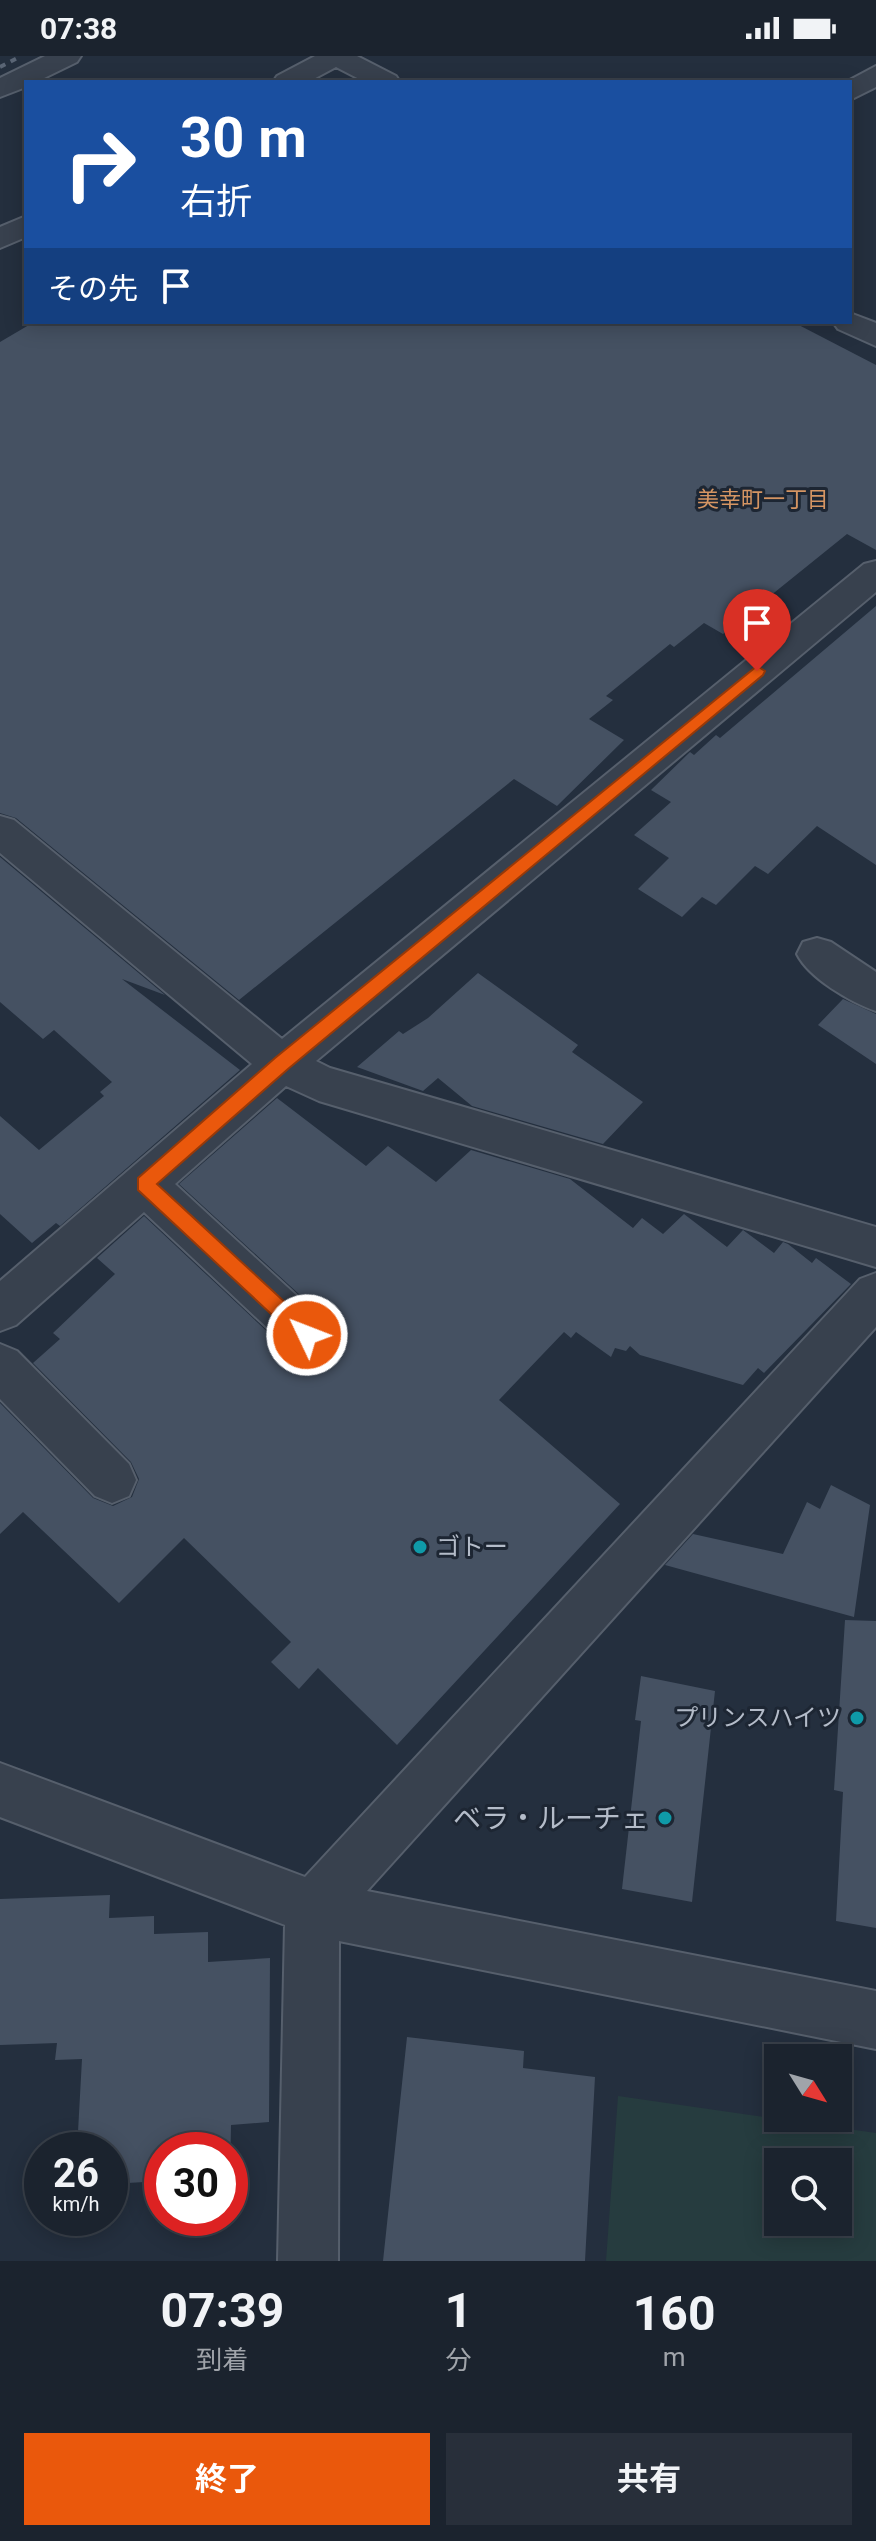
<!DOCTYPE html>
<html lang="ja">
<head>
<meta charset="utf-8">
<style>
  body { margin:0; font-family:Roboto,"Noto Sans JP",sans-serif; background:#282f3a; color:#f1f3f6; height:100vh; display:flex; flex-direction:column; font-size:30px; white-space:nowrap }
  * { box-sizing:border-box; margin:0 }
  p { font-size:26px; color:#a0a4aa }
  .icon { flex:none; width:44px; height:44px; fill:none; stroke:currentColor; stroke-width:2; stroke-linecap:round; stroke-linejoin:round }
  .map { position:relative; height:2205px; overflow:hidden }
  .sheet { display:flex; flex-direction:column; background:#1b232e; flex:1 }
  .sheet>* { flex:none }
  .guide { position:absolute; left:24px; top:24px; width:828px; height:244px; border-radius:0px; box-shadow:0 4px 20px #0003,0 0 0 2px #39404a; background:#1a4fa0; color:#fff; overflow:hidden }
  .needle { width:52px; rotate:127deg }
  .tools { position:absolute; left:764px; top:1988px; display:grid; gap:16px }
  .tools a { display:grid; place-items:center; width:88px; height:88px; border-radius:0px; background:#1b232e; box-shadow:0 4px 20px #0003,0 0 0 2px #39404a; font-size:40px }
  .speed { position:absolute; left:24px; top:2076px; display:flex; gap:16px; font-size:40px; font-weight:700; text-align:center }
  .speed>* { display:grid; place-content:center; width:104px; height:104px; border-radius:50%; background:#1b232e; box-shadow:0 4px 20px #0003,0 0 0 2px #39404a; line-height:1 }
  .speed small { font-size:20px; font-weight:400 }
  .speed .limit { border:12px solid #d22; background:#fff; color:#111 }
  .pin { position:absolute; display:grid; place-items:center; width:68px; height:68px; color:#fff; margin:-82px -34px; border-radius:50% 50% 50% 0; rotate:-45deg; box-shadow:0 0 8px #0007 }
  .pin .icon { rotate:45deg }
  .me { position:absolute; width:88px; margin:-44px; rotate:313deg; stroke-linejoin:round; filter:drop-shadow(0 0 6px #0008) }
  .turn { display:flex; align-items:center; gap:28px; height:168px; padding:0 24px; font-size:36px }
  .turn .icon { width:104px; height:104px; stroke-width:2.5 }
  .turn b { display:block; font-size:56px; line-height:68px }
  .then { display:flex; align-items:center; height:76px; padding:0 24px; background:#0003; gap:16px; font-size:30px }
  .eta { display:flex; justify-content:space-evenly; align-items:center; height:136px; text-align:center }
  .eta b { font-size:48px; font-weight:700; line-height:56px }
  .primary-button { display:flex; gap:16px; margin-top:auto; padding:16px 24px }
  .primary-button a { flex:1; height:92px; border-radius:0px; background:#ea580c; color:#fff; font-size:32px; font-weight:700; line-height:92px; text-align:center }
  .primary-button a+a { background:#282f3a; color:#f1f3f6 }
  .status { display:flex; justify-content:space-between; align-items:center; height:56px; padding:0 40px; background:#1b232e; direction:ltr }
  .status svg { height:22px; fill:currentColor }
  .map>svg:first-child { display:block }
  .green { fill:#263c3f; fill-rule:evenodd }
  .building { fill:#455162 }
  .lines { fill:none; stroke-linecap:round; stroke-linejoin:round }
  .street-casing { stroke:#565f6c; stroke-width:4 }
  .street { fill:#38414e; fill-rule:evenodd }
  .rail { stroke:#5a6575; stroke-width:4; stroke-dasharray:6 6; stroke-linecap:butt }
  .route { fill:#ea580c; stroke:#983908; stroke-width:2 }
  .culture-dot { fill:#0f9aa8; stroke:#1d2633; stroke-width:3 }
  .labels { text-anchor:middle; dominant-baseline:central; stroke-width:6; stroke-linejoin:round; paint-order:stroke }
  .far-neighbourhood-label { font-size:22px; fill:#d59563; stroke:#1d2633 }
  .poi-label { font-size:24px; fill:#b4bcc9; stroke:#1d2633; text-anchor:start }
  .near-poi-label { font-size:28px; fill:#b4bcc9; stroke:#1d2633; text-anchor:end }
</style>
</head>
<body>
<div class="status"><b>07:38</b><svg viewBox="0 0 49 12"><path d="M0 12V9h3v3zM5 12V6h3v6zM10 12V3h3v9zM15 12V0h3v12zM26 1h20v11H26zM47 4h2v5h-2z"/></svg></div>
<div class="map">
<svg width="876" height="2205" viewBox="0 0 876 2205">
  <rect width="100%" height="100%" fill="#242f3e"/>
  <path class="green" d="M 618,2040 L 876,2077 L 876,2205 L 606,2205 ZM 778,2106 L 838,2106 L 838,2166 L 778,2166 Z"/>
  <path class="building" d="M 34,266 L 793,266 L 876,309 L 876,494 L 847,478 L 723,578 L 704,567 L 674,591 L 670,588 L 606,640 L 613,644 L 589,663 L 624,684 L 557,750 L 514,723 L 239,944 L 16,762 L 0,757 L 0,286 Z
    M 876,550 L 876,809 L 817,770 L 768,818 L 755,810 L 716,849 L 702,841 L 682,861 L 638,833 L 669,802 L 634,779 L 671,746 L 651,734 L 690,696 L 694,699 L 716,679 L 720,682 Z
    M 0,801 L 165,939 L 122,923 L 240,1014 L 60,1170 L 56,1167 L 32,1187 L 0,1158 L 0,1060 L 39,1094 L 104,1040 L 100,1036 L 112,1026 L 54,974 L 43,983 L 0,946 Z
    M 478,917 L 578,989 L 572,996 L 643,1046 L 603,1088 L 472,1050 L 438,1022 L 423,1035 L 357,1011 L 399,975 L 403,978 L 428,962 Z
    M 843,943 L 876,958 L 876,1008 L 818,969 Z
    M 277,1042 L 366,1110 L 388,1090 L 436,1126 L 471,1094 L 570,1123 L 633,1172 L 642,1162 L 663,1178 L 684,1158 L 727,1191 L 743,1174 L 774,1197 L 783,1186 L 788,1188 L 812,1207 L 816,1202 L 851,1228 L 764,1317 L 758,1312 L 743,1329 L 640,1299 L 630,1290 L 626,1295 L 615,1292 L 611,1301 L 576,1276 L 571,1282 L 564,1276 L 499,1344 L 620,1448 L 397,1689 L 318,1612 L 299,1633 L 271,1606 L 291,1586 L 184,1482 L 119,1547 L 23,1456 L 0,1478 L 0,1347 L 93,1442 L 113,1450 L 132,1441 L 139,1423 L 131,1406 L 33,1307 L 60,1283 L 53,1277 L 115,1218 L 97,1202 L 144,1160 L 289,1296 L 308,1303 L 326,1295 L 333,1278 L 325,1262 L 179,1128 Z
    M 831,1429 L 870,1449 L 854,1561 L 665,1509 L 693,1478 L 783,1498 L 807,1446 L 820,1453 Z
    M 845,1564 L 876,1565 L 876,1872 L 836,1865 L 843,1736 L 834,1734 Z
    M 641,1620 L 715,1635 L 692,1846 L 622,1833 L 641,1665 L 635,1664 Z
    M 110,1839 L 109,1862 L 154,1860 L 154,1878 L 208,1876 L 208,1906 L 270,1902 L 269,2066 L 231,2069 L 230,2121 L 230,2094 L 162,2094 L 162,2125 L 110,2128 L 110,2094 L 77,2094 L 82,2003 L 55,2004 L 57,1987 L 0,1989 L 0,1843 Z
    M 407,1981 L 524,1995 L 523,2012 L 595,2021 L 585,2205 L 383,2205 Z"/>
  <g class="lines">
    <g class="street-casing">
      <path id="street" d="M 45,0 L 81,0 L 77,6 L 36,26 L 26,26 L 26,31 L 0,41 L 0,22 Z
        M 315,0 L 357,0 L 396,20 L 400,26 L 365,26 L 336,11 L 308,26 L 273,26 L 277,20 Z
        M 876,10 L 876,31 L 850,44 L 850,26 L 846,26 Z
        M 26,160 L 26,181 L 0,192 L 0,171 Z
        M 850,257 L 876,267 L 876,290 L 838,273 L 833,266 L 850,266 Z
        M 876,505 L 876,536 L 316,1005 L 330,1012 L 876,1171 L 876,1211 L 319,1045 L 286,1030 L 175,1128 L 323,1264 L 330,1279 L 323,1294 L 307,1300 L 291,1294 L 144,1156 L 16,1269 L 0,1275 L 0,1225 L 252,1008 L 0,797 L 0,760 L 14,764 L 282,983 L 864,508 Z
        M 817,882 L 831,886 L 876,916 L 876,955 C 850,946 809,922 797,898 L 803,886 Z
        M 876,1217 L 876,1271 L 367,1835 L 876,1935 L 876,1993 L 339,1885 L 338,2205 L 278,2205 L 285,1869 L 0,1761 L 0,1707 L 305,1821 L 860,1223 Z
        M 0,1288 L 17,1295 L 129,1408 L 136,1424 L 129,1440 L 112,1447 L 95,1440 L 0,1343 Z"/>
    </g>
    <use href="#street" class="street"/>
    <path class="rail" d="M 0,11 L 21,0"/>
  </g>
  <path class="route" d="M 757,610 L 765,615 L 763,619 L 288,1013 L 157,1128 L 314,1273 L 317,1279 L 314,1285 L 300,1285 L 138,1134 L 138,1122 L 275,1002 Z"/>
  <g class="culture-dot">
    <circle cx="420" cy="1491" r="8"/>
    <circle cx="857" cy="1662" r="8"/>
    <circle cx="665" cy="1762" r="8"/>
  </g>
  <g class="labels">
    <g class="far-neighbourhood-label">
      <text x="763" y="443">美幸町一丁目</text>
    </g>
    <g class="poi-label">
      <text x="436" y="1491">ゴトー</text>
      <text x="841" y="1662" text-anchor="end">プリンスハイツ</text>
    </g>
    <g class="near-poi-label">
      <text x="649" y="1762">ベラ・ルーチェ</text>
    </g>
  </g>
</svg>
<div class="tools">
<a><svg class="needle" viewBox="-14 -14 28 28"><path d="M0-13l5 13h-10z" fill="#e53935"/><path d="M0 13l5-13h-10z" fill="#a0a4aa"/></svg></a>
<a><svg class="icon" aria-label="search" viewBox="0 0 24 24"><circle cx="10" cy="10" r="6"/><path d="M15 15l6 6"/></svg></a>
</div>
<div class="speed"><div>26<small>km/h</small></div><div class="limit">30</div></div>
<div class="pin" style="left:757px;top:615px;background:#d93025"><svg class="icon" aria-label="arrive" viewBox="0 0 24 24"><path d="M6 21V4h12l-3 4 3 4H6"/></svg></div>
<svg class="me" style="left:307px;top:1279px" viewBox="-20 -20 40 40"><circle r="17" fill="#ea580c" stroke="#fff" stroke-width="3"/><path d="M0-11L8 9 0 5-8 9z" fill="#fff"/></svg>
<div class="guide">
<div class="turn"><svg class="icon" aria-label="right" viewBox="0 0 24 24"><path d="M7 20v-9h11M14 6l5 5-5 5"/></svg><div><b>30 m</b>右折</div></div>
<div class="then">その先<svg class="icon" aria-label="arrive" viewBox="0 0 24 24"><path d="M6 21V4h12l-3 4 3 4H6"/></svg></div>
</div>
</div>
<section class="sheet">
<div class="eta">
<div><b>07:39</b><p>到着</p></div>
<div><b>1</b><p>分</p></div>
<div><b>160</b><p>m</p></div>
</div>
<div class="primary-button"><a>終了</a><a>共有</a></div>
</section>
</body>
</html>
